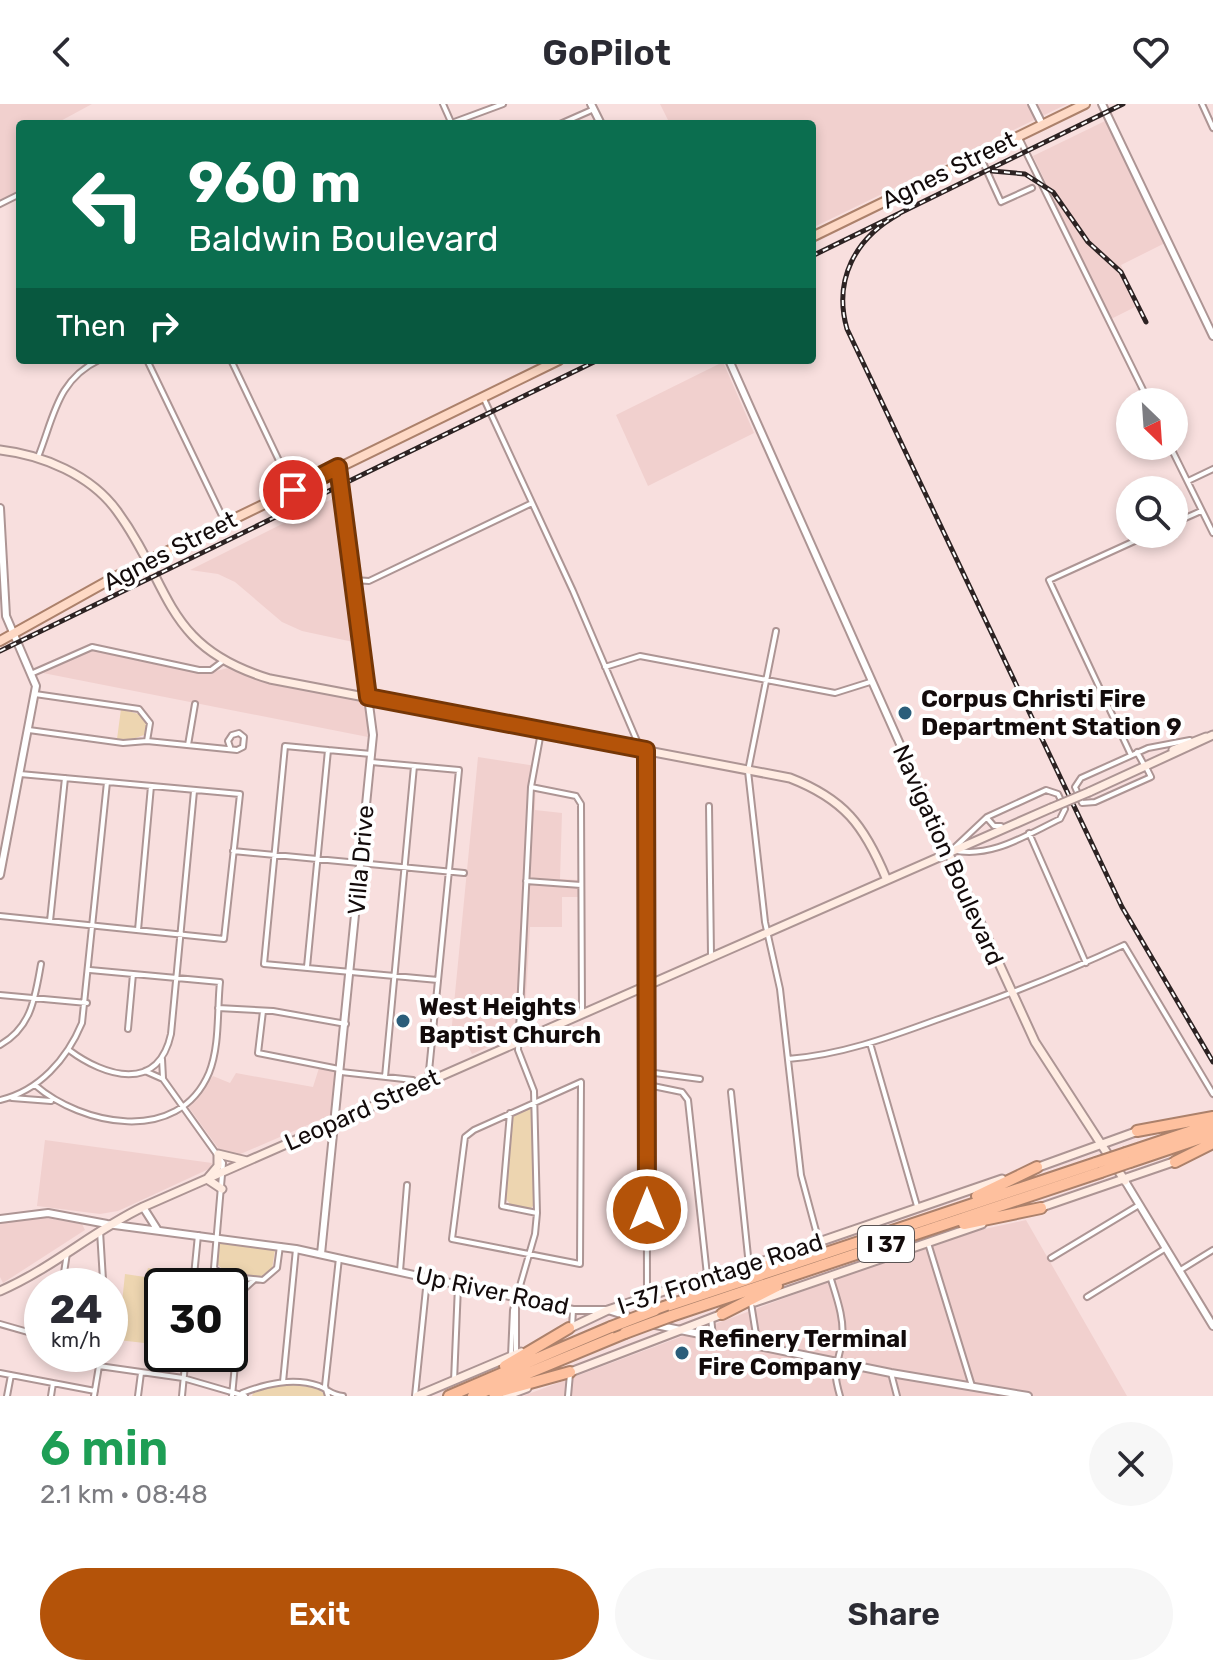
<!DOCTYPE html>
<html lang="en">
<head>
<meta charset="utf-8">
<style>
  body { margin:0; font-family:Rubik,sans-serif; background:#f7f7f7; color:#2b2b33; height:100vh; display:flex; flex-direction:column; font-size:30px; white-space:nowrap }
  * { box-sizing:border-box; margin:0 }
  p { font-size:26px; color:#7c7c81 }
  .icon { flex:none; width:44px; height:44px; fill:none; stroke:currentColor; stroke-width:2; stroke-linecap:round; stroke-linejoin:round }
  .map { position:relative; height:1292px; overflow:hidden }
  .panel { display:flex; flex-direction:column; background:#fff; flex:1 }
  .panel>* { flex:none }
  .hud { position:absolute; left:16px; top:16px; width:800px; height:244px; border-radius:8px; box-shadow:0 4px 12px #0003; background:#0b6e4f; color:#fff; overflow:hidden }
  .needle { width:52px; rotate:155deg }
  .buttons { position:absolute; left:1116px; top:284px; display:grid; gap:16px }
  .buttons a { display:grid; place-items:center; width:72px; height:72px; border-radius:50%; background:#fff; box-shadow:0 4px 12px #0003; font-size:40px }
  .speed { position:absolute; left:24px; top:1164px; display:flex; gap:16px; font-size:40px; font-weight:700; text-align:center }
  .speed>* { display:grid; place-content:center; width:104px; height:104px; border-radius:50%; background:#fff; box-shadow:0 4px 12px #0003; line-height:1 }
  .speed small { font-size:20px; font-weight:400 }
  .speed .limit { border:4px solid #111; border-radius:12px; background:#fff; color:#111 }
  .pin { position:absolute; display:grid; place-items:center; width:68px; height:68px; color:#fff; margin:-34px; border:4px solid #fff; border-radius:50%; box-shadow:0 2px 8px #0007 }
  .me { position:absolute; width:88px; margin:-44px; rotate:0deg; stroke-linejoin:round; filter:drop-shadow(0 0 6px #0008) }
  .turn { display:flex; align-items:center; gap:28px; height:168px; padding:0 40px; font-size:36px }
  .turn .icon { width:104px; height:104px; stroke-width:2.5 }
  .turn b { display:block; font-size:56px; line-height:68px }
  .then { display:flex; align-items:center; height:76px; padding:0 40px; background:#0003; gap:16px; font-size:30px }
  .round { display:grid; place-items:center; flex:none; width:84px; height:84px; border-radius:42px; background:#f7f7f7 }
  .headline { display:flex; align-items:center; justify-content:space-between; height:136px; padding:0 40px }
  h1 { font-size:48px; font-weight:600; line-height:60px; color:#1e9e55 }
  .button { display:flex; gap:16px; margin-top:auto; padding:16px 40px }
  .button a { flex:1; height:92px; border-radius:48px; background:#b45309; color:#fff; font-size:32px; font-weight:600; line-height:92px; text-align:center }
  .button a+a { background:#f7f7f7; color:#2b2b33 }
  header { display:flex; justify-content:space-between; align-items:center; height:104px; padding:0 40px; background:#fff; font-size:36px; font-weight:600 }
  .map>svg:first-child { display:block }
  .built { fill:#f1d0ce }
  .green { fill:#edd5b0 }
  .lines { fill:none; stroke-linecap:round; stroke-linejoin:round }
  .minor-casing { stroke:#ad9594; stroke-width:8 }
  .tertiary-casing { stroke:#ad9594; stroke-width:10 }
  .secondary-casing { stroke:#ad9594; stroke-width:11 }
  .primary-casing { stroke:#ac816b; stroke-width:12 }
  .motorway-casing { stroke:#ac816b; stroke-width:14 }
  .minor { stroke:#fff; stroke-width:4 }
  .tertiary { stroke:#fff; stroke-width:6 }
  .secondary { stroke:#ffece2; stroke-width:7 }
  .primary { stroke:#fed9c5; stroke-width:8 }
  .motorway { stroke:#fec09e; stroke-width:10 }
  .rail-casing { stroke:#2d2323; stroke-width:5 }
  .rail { stroke:#fff; stroke-width:2; stroke-dasharray:6; stroke-linecap:butt }
  .secondary-bridge-casing { stroke:#ad9594; stroke-width:11; stroke-linecap:butt }
  .motorway-bridge-casing { stroke:#ac816b; stroke-width:14; stroke-linecap:butt }
  .secondary-bridge { stroke:#ffece2; stroke-width:7 }
  .motorway-bridge { stroke:#fec09e; stroke-width:10 }
  .route-casing { stroke:#753606; stroke-width:20 }
  .route { stroke:#b45309; stroke-width:14 }
  .poi-dot { fill:#2b5d7a; stroke:#fff; stroke-width:3 }
  .labels { text-anchor:middle; dominant-baseline:central; stroke-width:8; stroke-linejoin:round; paint-order:stroke }
  .shield { fill:#fff; stroke:#5a5454; stroke-width:2 }
  .shield-label { font-size:22px; font-weight:bold; fill:#130b0b }
  .street-label { font-size:24px; fill:#130b0b; stroke:#fff }
  .poi-label { font-size:24px; font-weight:bold; fill:#130b0b; stroke:#fff; text-anchor:start }
</style>
</head>
<body>
<header><svg class="icon" aria-label="back" viewBox="0 0 24 24"><path d="M15 5l-7 7 7 7"/></svg>GoPilot<svg class="icon" aria-label="heart" viewBox="0 0 24 24"><path d="M12 20l-8-8c-3-5 5-10 8-4 3-6 11-1 8 4z"/></svg></header>
<div class="map">
<svg width="1213" height="1292" viewBox="0 0 1213 1292">
  <rect width="100%" height="100%" fill="#f8dfde"/>
  <path class="built" d="M 0,0 L 92,0 L 55,20 L 20,20 L 20,87 L 0,97 Z
    M 660,0 L 1067,0 L 812,124 L 812,20 L 670,20 Z
    M 1105,17 L 1165,139 L 1121,161 L 1139,201 L 1111,215 L 1033,52 Z
    M 723,258 L 754,329 L 648,382 L 616,311 Z
    M 340,391 L 358,539 L 302,527 L 282,518 L 235,478 L 218,470 L 190,466 Z
    M 90,546 L 208,569 L 228,564 L 291,583 L 365,598 L 368,633 L 43,569 Z
    M 478,653 L 536,662 L 535,706 L 562,709 L 560,775 L 578,776 L 579,793 L 562,793 L 562,823 L 530,823 L 524,927 L 472,950 L 462,930 L 451,931 Z
    M 319,964 L 338,969 L 333,1010 L 236,1052 L 221,1048 L 187,1001 L 213,972 L 230,979 L 236,969 L 313,983 Z
    M 45,1036 L 212,1059 L 211,1064 L 118,1107 L 100,1110 L 37,1102 Z
    M 40,1113 L 82,1120 L 85,1126 L 3,1179 L 0,1173 L 0,1119 Z
    M 1026,1116 L 1127,1292 L 523,1292 L 822,1180 L 980,1126 Z"/>
  <path class="green" d="M 121,605 L 142,611 L 147,620 L 144,631 L 130,636 L 117,635 Z
    M 530,1004 L 533,1006 L 533,1102 L 530,1105 L 511,1101 L 505,1094 L 513,1012 Z
    M 218,1139 L 275,1146 L 272,1165 L 260,1173 L 226,1169 L 217,1160 Z
    M 148,1164 L 162,1166 L 159,1197 L 162,1198 L 162,1241 L 118,1236 L 125,1170 L 145,1173 Z
    M 282,1280 L 318,1284 L 326,1292 L 252,1292 L 254,1287 Z"/>
  <g class="lines">
    <g class="minor-casing">
      <path id="minor" d="M 443,0 L 451,18
        M 1202,0 L 1213,24
        M 449,20 L 503,0
        M 560,20 L 594,5
        M 1019,34 L 1149,298
        M 980,52 L 1001,98 L 1032,84
        M 0,100 L 20,90
        M 147,256 L 225,418
        M 231,256 L 293,386
        M 484,295 L 573,487 L 637,637 L 636,645
        M 1170,342 L 1213,429
        M 38,353 C 54,313 57,276 99,256
        M 1188,377 L 1213,365
        M 1174,419 L 1201,407
        M 354,476 L 369,477 L 532,399
        M 776,527 L 748,667 L 765,818 L 780,885 L 801,1071 L 819,1138
        M 605,563 L 640,552 L 835,589 L 870,578
        M 33,569 L 92,543 L 199,566 L 211,566 L 223,557
        M 35,590 L 139,605 L 150,619 L 147,637
        M 29,626 L 123,639 L 147,637 L 237,646 L 243,643 L 244,633 L 239,629 L 232,631 L 228,637 L 230,643
        M 188,641 L 195,600
        M 646,648 L 647,1192
        M 1137,648 L 1143,659
        M 371,650 L 285,642 L 264,860 L 438,876
        M 1131,651 L 1049,476 L 1150,430
        M 371,658 L 459,666 L 428,977
        M 1146,663 L 1151,673 L 1095,698 L 1082,699 L 1075,683 L 1081,674 L 1148,644 L 1190,636
        M 531,683 L 576,692 L 581,700 L 582,909
        M 1046,686 L 1058,690 L 1065,705 L 1060,715 C 1026,731 991,755 952,746 L 987,713 Z
        M 709,702 L 711,851
        M 987,714 L 994,722 L 1001,722
        M 1029,729 L 1086,859
        M 233,747 L 464,769
        M 526,777 L 581,781
        M 0,812 L 224,835 L 240,690 L 20,670
        M 50,817 L 65,674
        M 138,826 L 151,682
        M 307,863 L 328,646
        M 0,891 L 87,899
        M 218,904 L 273,907 L 346,920
        M 263,907 L 258,949 L 339,965
        M 128,925 L 133,870
        M 870,939 L 917,1102
        M 0,941 C 32,923 35,893 41,860
        M 69,946 C 105,973 158,989 171,930 L 194,687
        M 162,955 L 163,974
        M 788,955 C 840,951 887,934 936,916 C 1000,894 1062,870 1124,841 L 1213,990
        M 145,967 L 163,975 L 223,1059 L 214,1164 L 223,1172 L 263,1176 L 277,1164 L 280,1142
        M 341,968 L 413,976 L 419,981
        M 647,968 L 700,975
        M 385,973 L 414,662
        M 581,978 L 580,1160 L 452,1135 L 465,1033 L 474,1026 Z
        M 35,981 C 81,1021 178,1042 209,969 C 220,942 217,906 220,878 L 90,866
        M 648,981 L 682,988 L 688,996 L 707,1171
        M 731,988 L 749,1162
        M 12,994 L 51,997
        M 0,996 C 39,987 67,955 82,919 L 107,678
        M 510,1009 L 502,1102 L 537,1109
        M 647,1120 L 615,1112 L 616,1100 L 647,1106
        M 100,1127 L 103,1176
        M 928,1139 L 972,1282
        M 1051,1154 L 1139,1101
        M 400,1167 L 407,1081
        M 1179,1167 L 1213,1146
        M 830,1172 C 836,1192 845,1215 842,1236 C 838,1265 831,1261 840,1292
        M 234,1174 L 242,1187
        M 62,1182 L 67,1149
        M 193,1182 L 198,1131
        M 1087,1193 L 1166,1144
        M 751,1199 L 758,1243
        M 516,1201 L 516,1248
        M 152,1211 L 162,1212
        M 711,1214 L 713,1232
        M 0,1220 L 42,1232
        M 572,1223 L 573,1206
        M 82,1250 L 99,1262 L 183,1274 L 245,1292
        M 511,1252 L 513,1206 L 535,1130 L 537,1109 L 534,987 L 518,946 L 531,683 L 541,628
        M 0,1269 L 95,1287
        M 891,1269 L 897,1292
        M 454,1277 L 458,1182
        M 283,1278 L 296,1145
        M 242,1289 C 266,1280 293,1273 319,1282 C 329,1286 332,1291 343,1292
        M 7,1292 L 11,1271
        M 51,1292 L 53,1279
        M 94,1292 L 99,1262
        M 138,1292 L 141,1269
        M 182,1292 L 186,1250
        M 232,1292 L 242,1187 L 254,1176
        M 328,1292 L 325,1282 L 339,1154
        M 415,1292 L 427,1175
        M 568,1292 L 570,1270"/>
    </g>
    <g class="tertiary-casing">
      <path id="tertiary" d="M 591,0 L 601,20
        M 1032,0 L 1042,20
        M 1102,0 L 1213,232
        M 729,256 L 948,748
        M 0,404 L 6,512 L 36,582 L 0,771
        M 1125,1077 L 1213,1222
        M 143,1103 L 157,1125
        M 0,1115 L 48,1109 L 107,1120 L 296,1145 L 573,1206 L 608,1206 L 633,1214
        M 321,1150 L 373,631 L 338,363
        M 651,1220 L 891,1269 L 1028,1292"/>
    </g>
    <g class="secondary-casing">
      <path id="secondary" d="M 0,346 C 43,351 91,371 117,407 C 172,482 163,543 270,575 L 790,674 C 844,695 864,721 886,774
        M 1173,646 L 1206,633
        M 1089,688 L 1213,631
        M 948,748 L 1035,938 L 1125,1077
        M 1033,1065 L 1141,1026
        M 222,1085 L 207,1075 L 218,1062 L 218,1050 L 247,1057
        M 1036,1105 L 1176,1057
        M 752,1161 L 1002,1075
        M 0,1187 C 51,1165 93,1127 143,1103 L 1051,704
        M 755,1198 L 982,1120
        M 568,1225 L 608,1206 L 694,1177
        M 568,1269 L 725,1209
        M 417,1292 L 521,1248
        M 506,1292 L 527,1284"/>
    </g>
    <g class="primary-casing">
      <path id="primary" d="M 812,133 L 1085,0
        M 0,537 L 113,474 L 559,256"/>
    </g>
    <g class="motorway-casing">
      <path id="motorway" d="M 1137,1027 L 1213,1013
        M 1126,1049 L 1213,1020
        M 1130,1058 L 1213,1030
        M 1175,1058 L 1213,1039
        M 977,1092 L 1037,1063
        M 964,1120 L 1041,1104
        M 691,1178 L 771,1161
        M 655,1206 L 1096,1059
        M 722,1210 L 777,1182
        M 671,1212 L 1101,1068
        M 505,1262 L 569,1224
        M 494,1289 L 570,1268
        M 449,1292 L 611,1223
        M 473,1292 L 625,1229"/>
    </g>
    <use href="#minor" class="minor"/>
    <use href="#tertiary" class="tertiary"/>
    <use href="#secondary" class="secondary"/>
    <use href="#primary" class="primary"/>
    <use href="#motorway" class="motorway"/>
    <g class="rail-casing">
      <path id="rail" d="M 992,67 L 1025,70 L 1053,88 L 1088,138 L 1121,168 L 1146,218
        M 899,110 C 855,134 833,176 847,225 L 1122,803 L 1213,958
        M 812,152 L 1123,0
        M 0,547 L 598,256"/>
    </g>
    <use href="#rail" class="rail"/>
    <g class="secondary-bridge-casing">
      <path id="secondary-bridge" d="M 1051,704 L 1089,688"/>
    </g>
    <g class="motorway-bridge-casing">
      <path id="motorway-bridge" d="M 1096,1059 L 1126,1049
        M 1101,1068 L 1130,1058
        M 611,1223 L 655,1206
        M 625,1229 L 671,1212"/>
    </g>
    <use href="#secondary-bridge" class="secondary-bridge"/>
    <use href="#motorway-bridge" class="motorway-bridge"/>
  </g>
  <g class="lines">
    <g class="route-casing">
      <path id="route" d="M 293,386 L 338,363 L 368,593 L 646,646 L 647,1106"/>
    </g>
    <use href="#route" class="route"/>
  </g>
  <g class="poi-dot">
    <circle cx="905" cy="609" r="8"/>
    <circle cx="403" cy="917" r="8"/>
    <circle cx="682" cy="1249" r="8"/>
  </g>
  <g class="labels">
    <rect class="shield" x="858" y="1122" width="56" height="36" rx="6"/>
    <g class="shield-label">
      <text x="886" y="1140">I 37</text>
    </g>
    <g class="street-label">
      <text transform="translate(949 66) rotate(-26)">Agnes Street</text>
      <text transform="translate(170 447) rotate(-27)">Agnes Street</text>
      <text transform="translate(948 751) rotate(66)">Navigation Boulevard</text>
      <text transform="translate(361 756) rotate(-85)">Villa Drive</text>
      <text transform="translate(362 1006) rotate(-24)">Leopard Street</text>
      <text transform="translate(720 1170) rotate(-18)">I-37 Frontage Road</text>
      <text transform="translate(492 1187) rotate(12)">Up River Road</text>
    </g>
    <g class="poi-label">
      <text x="921" y="595">Corpus Christi Fire<tspan x="921" dy="28">Department Station 9</tspan></text>
      <text x="419" y="903">West Heights<tspan x="419" dy="28">Baptist Church</tspan></text>
      <text x="698" y="1235">Refinery Terminal<tspan x="698" dy="28">Fire Company</tspan></text>
    </g>
  </g>
</svg>
<div class="buttons">
<a><svg class="needle" viewBox="-14 -14 28 28"><path d="M0-13l5 13h-10z" fill="#e53935"/><path d="M0 13l5-13h-10z" fill="#7c7c81"/></svg></a>
<a><svg class="icon" aria-label="search" viewBox="0 0 24 24"><circle cx="10" cy="10" r="6"/><path d="M15 15l6 6"/></svg></a>
</div>
<div class="speed"><div>24<small>km/h</small></div><div class="limit">30</div></div>
<div class="pin" style="left:293px;top:386px;background:#d93025"><svg class="icon" aria-label="arrive" viewBox="0 0 24 24"><path d="M6 21V4h12l-3 4 3 4H6"/></svg></div>
<svg class="me" style="left:647px;top:1106px" viewBox="-20 -20 40 40"><circle r="17" fill="#b45309" stroke="#fff" stroke-width="3"/><path d="M0-11L8 9 0 5-8 9z" fill="#fff"/></svg>
<div class="hud">
<div class="turn"><svg class="icon" aria-label="left" viewBox="0 0 24 24"><path d="M17 20v-9H6M10 6l-5 5 5 5"/></svg><div><b>960 m</b>Baldwin Boulevard</div></div>
<div class="then">Then<svg class="icon" aria-label="right" viewBox="0 0 24 24"><path d="M7 20v-9h11M14 6l5 5-5 5"/></svg></div>
</div>
</div>
<section class="panel">
<div class="headline"><div><h1>6 min</h1><p>2.1 km · 08:48</p></div><a class="round"><svg class="icon" aria-label="close" viewBox="0 0 24 24"><path d="M6 6l12 12M18 6L6 18"/></svg></a></div>
<div class="button"><a>Exit</a><a>Share</a></div>
</section>
</body>
</html>
